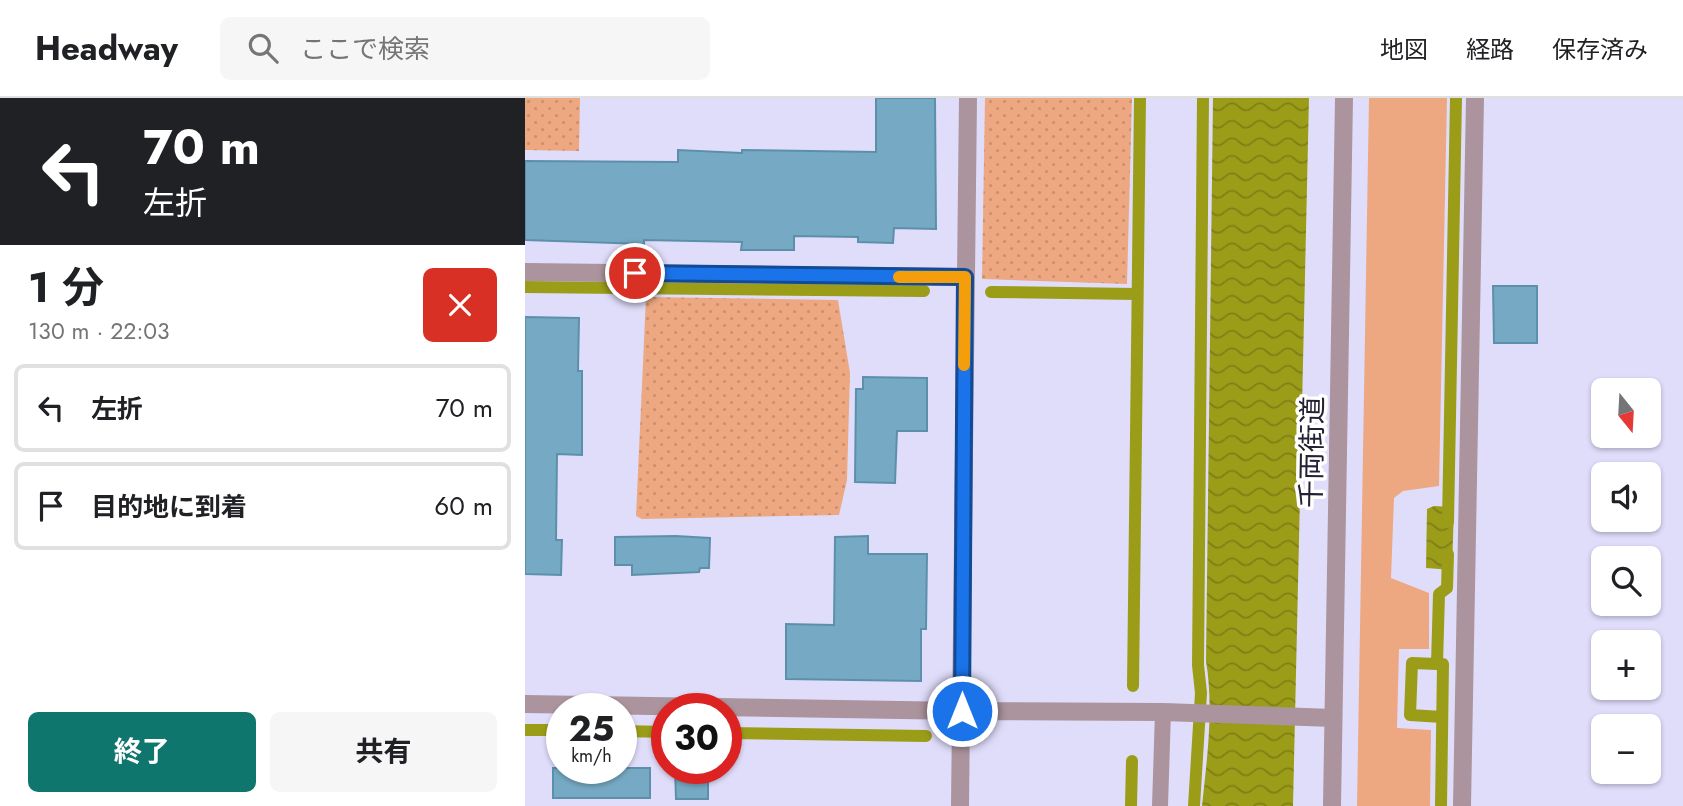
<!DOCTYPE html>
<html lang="ja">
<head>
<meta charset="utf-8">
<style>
  body { margin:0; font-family:Jost,"Noto Sans JP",sans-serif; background:#f6f6f6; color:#202124; height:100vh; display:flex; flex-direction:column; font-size:26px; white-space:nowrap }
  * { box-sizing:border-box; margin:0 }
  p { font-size:23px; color:#757577 }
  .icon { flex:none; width:38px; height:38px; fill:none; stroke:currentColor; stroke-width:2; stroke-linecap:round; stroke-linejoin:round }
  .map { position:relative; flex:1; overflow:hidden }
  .side { display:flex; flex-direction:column; background:#fff; width:525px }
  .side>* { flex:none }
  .top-card { background:#202124; color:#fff; overflow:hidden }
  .needle { width:46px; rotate:162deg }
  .tools { position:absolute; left:1066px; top:280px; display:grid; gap:14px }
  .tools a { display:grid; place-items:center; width:70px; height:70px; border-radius:10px; background:#fff; box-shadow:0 2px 5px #0004; font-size:35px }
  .speed { position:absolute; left:21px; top:595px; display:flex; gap:14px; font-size:35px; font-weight:700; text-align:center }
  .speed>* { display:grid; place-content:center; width:91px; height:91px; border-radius:50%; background:#fff; box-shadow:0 2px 5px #0004; line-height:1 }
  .speed small { font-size:18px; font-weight:400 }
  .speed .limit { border:10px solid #d22; background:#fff; color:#111 }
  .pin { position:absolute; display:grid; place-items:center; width:60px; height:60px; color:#fff; margin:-30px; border:4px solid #fff; border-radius:50%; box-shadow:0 2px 7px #0007 }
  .me { position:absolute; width:77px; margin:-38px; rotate:0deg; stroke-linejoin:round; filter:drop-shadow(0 0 5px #0008) }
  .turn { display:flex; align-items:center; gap:24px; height:147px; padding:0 28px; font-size:32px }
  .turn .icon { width:91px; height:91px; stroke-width:2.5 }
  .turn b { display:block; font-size:49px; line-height:60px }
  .round { display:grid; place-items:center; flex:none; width:74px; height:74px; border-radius:10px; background:#f6f6f6 }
  .summary { display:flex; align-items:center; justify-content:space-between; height:119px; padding:0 28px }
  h1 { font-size:42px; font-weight:700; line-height:52px }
  .primary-button { display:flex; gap:14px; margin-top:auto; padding:14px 28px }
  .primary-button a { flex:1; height:80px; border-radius:10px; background:#0f766e; color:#fff; font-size:28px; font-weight:700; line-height:80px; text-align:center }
  .primary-button a+a { background:#f6f6f6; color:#202124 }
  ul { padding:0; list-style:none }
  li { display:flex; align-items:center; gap:21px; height:88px; margin:0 14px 10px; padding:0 14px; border:4px solid #e0e0e0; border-radius:10px }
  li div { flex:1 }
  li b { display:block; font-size:26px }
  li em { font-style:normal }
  header { display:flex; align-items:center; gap:42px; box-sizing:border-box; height:98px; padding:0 35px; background:#fff; border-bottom:2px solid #e0e0e0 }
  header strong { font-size:33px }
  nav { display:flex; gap:38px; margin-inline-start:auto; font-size:24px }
  .search { width:490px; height:63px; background:#f6f6f6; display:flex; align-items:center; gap:18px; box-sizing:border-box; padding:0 24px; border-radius:10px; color:#757577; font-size:26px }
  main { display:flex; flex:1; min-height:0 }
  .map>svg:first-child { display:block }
  .grass { fill:url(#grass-dots) }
  .garden { fill:#eda881 }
  .water { fill:url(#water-waves) }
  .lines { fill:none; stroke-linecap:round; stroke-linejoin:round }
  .stream { stroke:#9b9d18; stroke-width:12 }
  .building { fill:#76aac4; stroke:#5c90aa; stroke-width:2 }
  .service { stroke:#ab949d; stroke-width:16 }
  .minor { stroke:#ab949d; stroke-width:18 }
  .tertiary { stroke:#ab949d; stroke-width:18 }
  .route-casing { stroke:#114b97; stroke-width:18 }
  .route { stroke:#1a73e8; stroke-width:12 }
  .slow { stroke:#f59e0b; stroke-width:12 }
  .labels { text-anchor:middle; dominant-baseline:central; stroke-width:7; stroke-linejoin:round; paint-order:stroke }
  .street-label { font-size:28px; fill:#232133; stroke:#fff }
</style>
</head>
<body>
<header>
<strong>Headway</strong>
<div class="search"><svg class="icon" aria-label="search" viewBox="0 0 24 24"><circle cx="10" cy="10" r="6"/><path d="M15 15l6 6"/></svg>ここで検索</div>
<nav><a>地図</a><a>経路</a><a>保存済み</a></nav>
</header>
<main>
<section class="side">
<div class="top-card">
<div class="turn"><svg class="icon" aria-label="left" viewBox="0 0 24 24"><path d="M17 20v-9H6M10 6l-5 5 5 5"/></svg><div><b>70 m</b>左折</div></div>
</div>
<div class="summary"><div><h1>1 分</h1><p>130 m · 22:03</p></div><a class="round" style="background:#d93025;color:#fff"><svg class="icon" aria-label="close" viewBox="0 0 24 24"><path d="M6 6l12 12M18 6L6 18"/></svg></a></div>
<ul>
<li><svg class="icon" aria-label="left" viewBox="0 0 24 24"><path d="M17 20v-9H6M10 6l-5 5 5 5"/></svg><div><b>左折</b></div><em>70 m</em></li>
<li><svg class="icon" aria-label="arrive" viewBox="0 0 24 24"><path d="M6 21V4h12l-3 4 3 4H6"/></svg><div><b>目的地に到着</b></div><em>60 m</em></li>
</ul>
<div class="primary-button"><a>終了</a><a>共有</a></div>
</section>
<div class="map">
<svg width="1158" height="708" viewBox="0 0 1158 708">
  <defs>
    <pattern id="grass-dots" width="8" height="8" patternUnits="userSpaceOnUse" patternTransform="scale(1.75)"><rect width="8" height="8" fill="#eda881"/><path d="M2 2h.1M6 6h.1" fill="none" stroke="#cb9070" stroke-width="1.8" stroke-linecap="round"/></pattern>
    <pattern id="water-waves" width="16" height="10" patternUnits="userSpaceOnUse" patternTransform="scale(1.75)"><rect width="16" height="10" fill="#9b9d18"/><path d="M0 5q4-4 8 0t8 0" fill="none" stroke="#7e8016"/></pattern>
  </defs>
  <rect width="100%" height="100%" fill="#e0ddfb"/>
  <path class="grass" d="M 0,0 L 55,0 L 54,53 L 0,52 Z
    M 460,0 L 607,0 L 602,186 L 457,181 Z
    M 121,199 L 313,202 L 325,275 L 322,382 L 314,417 L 117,421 L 111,418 Z"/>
  <path class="garden" d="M 844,0 L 922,0 L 914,388 L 878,393 L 869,400 L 866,480 L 904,495 L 904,551 L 874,551 L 872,630 L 906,632 L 905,708 L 832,708 Z"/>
  <path class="water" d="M 688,0 L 784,0 L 768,708 L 677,708 C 682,660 689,611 681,563 Z
    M 909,408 L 929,409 L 927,472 L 901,470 L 902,411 Z"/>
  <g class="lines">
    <path class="stream" d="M 0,189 L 399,193
      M 466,194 L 611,196
      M 923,424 L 931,0
      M 912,566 L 887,565 L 885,617 L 917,619
      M 608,588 L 615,0
      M 0,632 L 37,632
      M 96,633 L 142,634
      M 201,635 L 401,638
      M 606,708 L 607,663
      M 669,708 L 676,595 L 673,567 L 678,0
      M 916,708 L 918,566 L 912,566 L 914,496 L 922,490 L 923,456"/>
  </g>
  <path class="building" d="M 351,0 L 410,0 L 411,131 L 369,130 L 368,145 L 333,144 L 333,139 L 269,138 L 269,152 L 216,152 L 217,144 L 119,142 L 119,146 L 0,142 L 0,63 L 153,64 L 153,52 L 217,55 L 217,52 L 351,54 Z
    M 968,188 L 1012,188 L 1012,245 L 969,245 Z
    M 0,219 L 54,220 L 53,273 L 57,273 L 57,357 L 32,356 L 31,442 L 37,442 L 36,477 L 0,476 Z
    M 338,279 L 402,280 L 402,333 L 372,333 L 370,385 L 330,384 L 331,291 L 338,291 Z
    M 151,438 L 185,440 L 184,470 L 175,470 L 174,474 L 107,477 L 107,467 L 90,467 L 90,439 Z
    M 343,438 L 343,456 L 402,456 L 401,531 L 396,531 L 396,583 L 261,581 L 261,526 L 309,527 L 310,439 Z
    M 28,670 L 125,670 L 125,700 L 28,700 Z
    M 150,670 L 183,670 L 183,701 L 151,701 Z"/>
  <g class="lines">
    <path class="service" d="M 635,708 L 638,614"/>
    <path class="minor" d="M 0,174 L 440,179
      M 0,606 L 437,613 L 638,614 L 808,620
      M 435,708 L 443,0
      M 937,708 L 950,0"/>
    <path class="tertiary" d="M 807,708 L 819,0"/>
  </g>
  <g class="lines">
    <g class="route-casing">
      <path id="route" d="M 110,175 L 440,179 L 437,613"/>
    </g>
    <use href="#route" class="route"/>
    <path class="slow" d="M 374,179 L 440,179 L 439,267"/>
  </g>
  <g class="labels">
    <g class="street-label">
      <text transform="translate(787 354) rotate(-89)">千両街道</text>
    </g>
  </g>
</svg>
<div class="tools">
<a><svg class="needle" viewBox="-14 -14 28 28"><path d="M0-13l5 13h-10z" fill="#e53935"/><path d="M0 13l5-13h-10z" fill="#757577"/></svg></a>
<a><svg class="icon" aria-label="sound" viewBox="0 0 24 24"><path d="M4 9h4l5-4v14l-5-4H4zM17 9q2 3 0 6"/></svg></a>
<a><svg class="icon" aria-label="search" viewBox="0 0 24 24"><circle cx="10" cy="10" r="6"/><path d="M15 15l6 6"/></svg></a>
<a>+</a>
<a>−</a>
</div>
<div class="speed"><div>25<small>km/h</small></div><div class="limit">30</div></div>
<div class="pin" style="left:110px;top:175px;background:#d93025"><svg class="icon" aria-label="arrive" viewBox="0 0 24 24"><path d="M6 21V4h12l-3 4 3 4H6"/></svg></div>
<svg class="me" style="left:437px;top:613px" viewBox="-20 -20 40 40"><circle r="17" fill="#1a73e8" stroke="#fff" stroke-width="3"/><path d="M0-11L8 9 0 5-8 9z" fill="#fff"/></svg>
</div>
</main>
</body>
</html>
